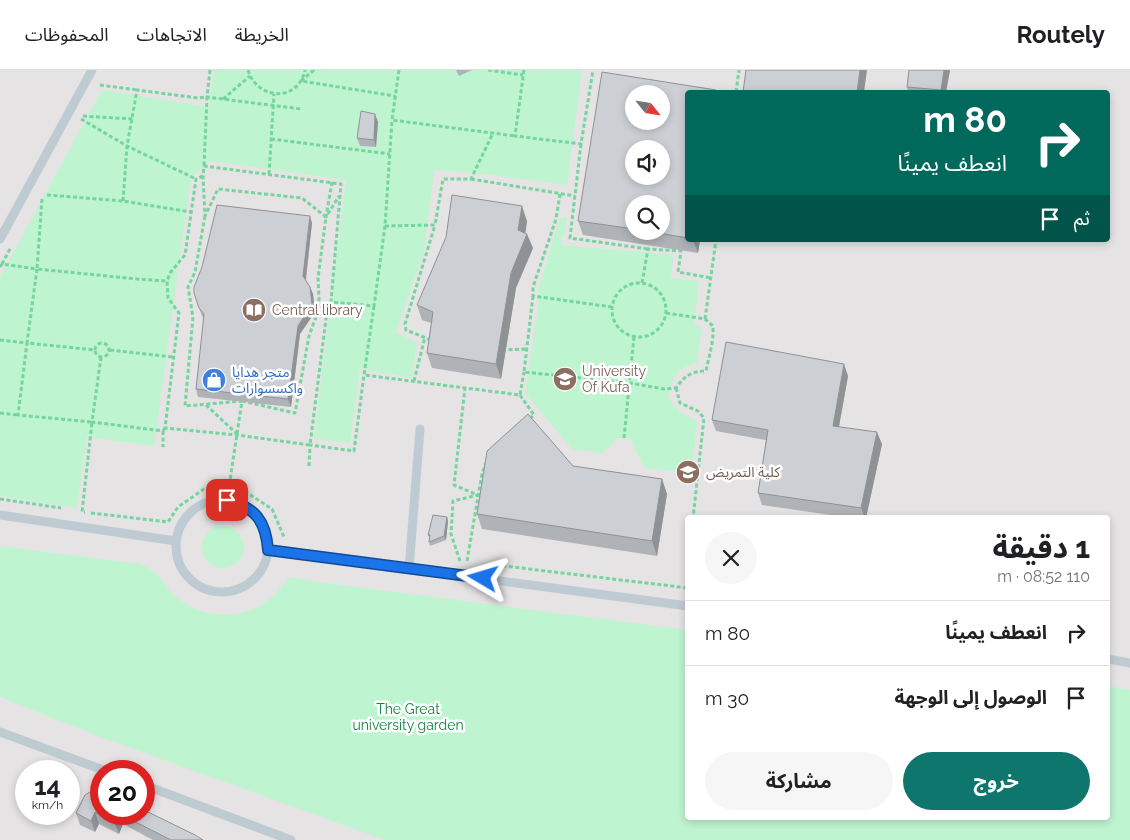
<!DOCTYPE html>
<html lang="ar">
<head>
<meta charset="utf-8">
<style>
  body { margin:0; font-family:Raleway,"Noto Sans Arabic",sans-serif; background:#f6f6f6; color:#202124; direction:rtl; height:100vh; display:flex; flex-direction:column; font-size:19px; white-space:nowrap }
  * { box-sizing:border-box; margin:0 }
  p { font-size:16px; color:#757577 }
  .icon { flex:none; width:28px; height:28px; fill:none; stroke:currentColor; stroke-width:2; stroke-linecap:round; stroke-linejoin:round }
  .map { position:relative; flex:1; overflow:hidden; direction:ltr }
  .sheet { position:absolute; left:685px; top:445px; width:425px; height:305px; display:flex; flex-direction:column; background:#fff; border-radius:5px; box-shadow:0 2px 8px #0003; direction:rtl }
  .sheet>* { flex:none }
  .hud { position:absolute; left:685px; top:20px; width:425px; height:152px; border-radius:5px; box-shadow:0 2px 8px #0003; direction:rtl; background:#00695c; color:#fff; overflow:hidden }
  .needle { width:32px; rotate:120deg }
  .fabs { position:absolute; left:625px; top:15px; display:grid; gap:10px }
  .fabs a { display:grid; place-items:center; width:45px; height:45px; border-radius:50%; background:#fff; box-shadow:0 2px 8px #0003; font-size:25px }
  .speed { position:absolute; left:15px; top:690px; display:flex; gap:10px; font-size:25px; font-weight:700; text-align:center }
  .speed>* { display:grid; place-content:center; width:65px; height:65px; border-radius:50%; background:#fff; box-shadow:0 2px 8px #0003; line-height:1 }
  .speed small { font-size:12px; font-weight:400 }
  .speed .limit { border:8px solid #d22; background:#fff; color:#111 }
  .pin { position:absolute; display:grid; place-items:center; width:42px; height:42px; color:#fff; margin:-21px; border-radius:10px; box-shadow:0 2px 8px #0006 }
  .me { position:absolute; width:55px; margin:-28px; rotate:277deg; stroke-linejoin:round; filter:drop-shadow(0 0 4px #0008) }
  .turn { display:flex; align-items:center; gap:18px; height:105px; padding:0 20px; font-size:22px }
  .turn .icon { width:65px; height:65px; stroke-width:2.5 }
  .turn b { display:block; font-size:35px; line-height:42px }
  .then { display:flex; align-items:center; height:48px; padding:0 20px; background:#0003; gap:10px; font-size:19px }
  .round { display:grid; place-items:center; flex:none; width:52px; height:52px; border-radius:26px; background:#f6f6f6 }
  .head { display:flex; align-items:center; justify-content:space-between; height:85px; padding:0 20px }
  h1 { font-size:30px; font-weight:700; line-height:38px }
  .primary-button { display:flex; gap:10px; margin-top:auto; padding:10px 20px }
  .primary-button a { flex:1; height:58px; border-radius:30px; background:#0f766e; color:#fff; font-size:20px; font-weight:700; line-height:58px; text-align:center }
  .primary-button a+a { background:#f6f6f6; color:#202124 }
  ul { padding:0; list-style:none }
  li { display:flex; align-items:center; gap:15px; height:65px; padding:0 20px; border-top:1px solid #e0e0e0 }
  li div { flex:1 }
  li b { display:block; font-size:19px }
  li em { font-style:normal }
  header { display:flex; align-items:center; gap:30px; box-sizing:border-box; height:70px; padding:0 25px; background:#fff; border-bottom:1px solid #e0e0e0 }
  header strong { font-size:24px }
  nav { display:flex; gap:28px; margin-inline-start:auto; font-size:18px }
  .map>svg:first-child { display:block }
  .education { fill:#e6e3e4; fill-rule:evenodd }
  .green { fill:#bff4d0 }
  .lines { fill:none; stroke-linecap:round; stroke-linejoin:round }
  .path { stroke:#74d59f; stroke-width:3; stroke-dasharray:4 2.5; stroke-linecap:butt }
  .lane { stroke:#bfcbd2; stroke-width:9 }
  .wall { fill:#afb3b7; fill-rule:evenodd }
  .shaded-wall { fill:#8f9295 }
  .building { fill:#ccd0d5; stroke:#8f9295; fill-rule:evenodd }
  .route-casing { stroke:#114b97; stroke-width:12 }
  .route { stroke:#1a73e8; stroke-width:9 }
  .labels { text-anchor:middle; dominant-baseline:central; stroke-width:5; stroke-linejoin:round; paint-order:stroke }
  .education-label { font-size:14px; fill:#785e54; stroke:#fff; text-anchor:start }
  .shop-label { font-size:14px; fill:#366cbe; stroke:#fff; text-anchor:start }
  .park-label { font-size:14px; fill:#108643; stroke:#fff }
</style>
</head>
<body>
<header>
<strong>Routely</strong>
<nav><a>الخريطة</a><a>الاتجاهات</a><a>المحفوظات</a></nav>
</header>
<div class="map">
<svg width="1130" height="770" viewBox="0 0 1130 770">
  <rect width="100%" height="100%" fill="#f5f2f2"/>
  <path class="education" d="M 0,0 L 1130,0 L 1130,770 L 0,770 ZM 688,22 L 1108,22 L 1108,170 L 688,170 ZM 634,24 L 661,24 L 661,51 L 634,51 ZM 634,79 L 661,79 L 661,106 L 634,106 ZM 634,134 L 661,134 L 661,161 L 634,161 ZM 688,448 L 1108,448 L 1108,748 L 688,748 ZM 26,701 L 69,701 L 69,744 L 26,744 ZM 101,701 L 144,701 L 144,744 L 101,744 Z"/>
  <path class="green" d="M 214,0 L 582,0 L 567,115 L 467,102 L 434,100 L 424,182 L 396,262 L 417,273 L 412,308 L 360,299 L 350,373 L 314,369 L 346,110 L 210,91 L 191,108 L 154,376 L 87,367 L 77,438 L 0,426 L 0,207 L 102,20 L 209,37 Z
    M 567,147 L 565,163 L 561,169 L 561,175 L 673,185 L 671,208 L 699,211 L 694,255 L 702,257 L 697,293 C 677,298 673,307 668,326 C 676,340 682,346 697,350 L 692,401 L 672,401 L 644,398 L 630,368 L 616,368 L 611,376 L 602,383 L 572,379 L 525,323 L 538,237 L 538,219 L 560,148 Z
    M202 477a21 21 0 1 1 42 0a21 21 0 1 1-42 0Z
    M 0,476 L 140,494 C 144,496 149,498 153,501 C 163,507 167,520 176,527 C 199,546 233,551 259,536 C 272,529 281,518 290,507 L 318,512 L 687,560 L 688,748 L 1108,748 L 1108,616 L 1130,620 L 1130,770 L 385,770 L 98,666 L 0,627 Z"/>
  <g class="lines">
    <path class="path" d="M 210,0 L 207,27 L 301,39
      M 248,0 C 257,30 298,33 305,0
      M 314,0 L 301,11 L 395,26
      M 399,0 L 392,50 L 515,66
      M 488,0 L 523,5
      M 524,0 L 515,66 L 581,74 L 593,0
      M 100,15 L 137,20
      M 736,22 L 739,0
      M 223,29 L 250,6
      M 83,46 L 133,49
      M 81,49 L 127,76 L 196,109
      M 271,69 L 390,84
      M 581,74 L 570,168 L 648,179
      M 269,104 L 274,24
      M 203,106 L 196,109 L 185,185 L 170,203 L 167,211 L 168,228 L 179,243 L 165,358 L 237,365 L 310,375 L 328,233 L 331,232
      M 471,109 L 575,126
      M 332,112 L 326,147 L 339,126
      M 560,124 L 556,149 L 533,217 L 533,226 L 612,237
      M 47,125 L 123,131 L 191,142
      M 42,129 L 37,199 L 137,209 L 167,211
      M 123,131 L 127,76 L 137,20 L 198,28 L 207,27 L 204,96
      M 205,146 L 195,202 L 188,217 L 193,247 L 185,336 L 242,331 L 227,430
      M 385,156 L 435,155 L 443,109 L 471,109 L 493,63
      M 2,194 L 10,179
      M 0,197 L 2,194 L 37,199 L 27,273 L 95,280
      M612 240a27 27 0 1 1 54 0a27 27 0 1 1-54 0Z
      M 642,213 L 648,179 L 681,181 L 678,202 L 711,208
      M 533,226 L 524,302 L 630,313 L 664,319 L 676,318 C 684,306 692,301 706,301 C 709,286 714,271 713,256 L 705,249 L 666,243
      M 374,236 L 364,305 L 520,325 L 524,302
      M 705,249 L 716,170
      M 0,270 L 27,273 L 18,345 L 92,352 L 82,442 L 85,442
      M 431,270 L 406,260 L 405,254 L 435,155
      M95 280a7 7 0 1 1 14 0a7 7 0 1 1-14 0Z
      M 110,280 L 173,287
      M 502,280 L 526,279
      M 101,287 L 92,352 L 163,361 L 165,358
      M 414,311 L 425,267
      M 676,318 L 680,333 L 698,341 L 704,348 L 693,448
      M 520,325 L 534,345 L 529,349
      M 242,331 L 295,343 L 309,266 L 317,244 L 319,229 L 318,208 L 326,147 L 302,128 L 218,119 L 205,146 L 203,106 L 204,96 L 341,114 L 331,232 L 374,236 L 385,156 L 392,50
      M 206,335 L 237,364
      M 0,343 L 18,345
      M 163,361 L 163,377
      M 624,368 L 634,267
      M 309,396 L 310,375 L 354,381 L 364,305
      M 0,429 L 61,438
      M 91,443 L 168,452 L 178,437 L 204,419 L 229,416 L 243,420 L 272,439 L 284,467
      M 460,491 L 451,464 L 453,431 L 478,425 L 454,415 L 465,318
      M 467,491 L 482,404 L 486,393
      M 496,495 L 688,518
      M 687,497 L 688,492"/>
    <path class="lane" d="M 0,169 L 92,0
      M176 476a46 46 0 1 1 92 0a46 46 0 1 1-92 0Z
      M 0,445 L 176,471
      M 268,480 L 688,536
      M 409,499 L 420,359
      M 1108,589 L 1130,593
      M 0,662 L 106,701
      M 144,715 L 291,770"/>
  </g>
  <path class="wall" d="M 456,0 L 472,0 L 459,6 Z
    M 909,0 L 950,0 L 946,22 L 908,22 L 907,17 Z
    M 688,22 L 688,170 L 700,170 L 698,183 L 583,165 L 578,151 ZM 634,134 L 661,161 L 634,161 Z
    M 378,52 L 376,77 L 360,76 L 357,68 Z
    M 527,151 L 525,163 L 533,178 L 516,218 L 501,309 L 432,298 L 427,283 L 431,253 L 422,250 L 417,235 Z
    M 312,153 L 306,211 L 310,217 L 313,224 L 315,242 L 300,264 L 291,337 L 198,327 L 196,319 L 204,248 L 202,246 L 199,238 Z
    M 848,306 L 839,357 L 882,374 L 866,448 L 851,448 L 762,435 L 758,423 L 766,370 L 716,361 L 712,350 Z
    M 573,396 L 662,409 L 667,424 L 657,486 L 482,459 L 477,444 Z
    M 447,447 L 448,451 L 446,470 L 430,476 L 429,472 L 430,469 L 428,465 Z
    M 85,725 L 101,744 L 144,744 L 203,770 L 153,770 L 123,754 L 119,764 L 99,754 L 95,762 L 80,755 L 76,743 Z"/>
  <path class="shaded-wall" d="M 860,0 L 867,0 L 864,22 L 857,22 Z
    M 944,0 L 950,0 L 946,22 L 942,22 L 941,20 Z
    M 375,44 L 378,52 L 376,77 L 374,70 Z
    M 522,136 L 527,151 L 524,173 L 527,164 L 533,178 L 516,218 L 501,309 L 496,294 Z
    M 310,146 L 312,153 L 305,214 L 303,206 Z
    M 693,170 L 700,170 L 698,183 Z
    M 310,217 L 313,224 L 315,242 L 300,264 L 291,337 L 288,329 L 298,256 Z
    M 844,294 L 848,306 L 837,367 L 833,356 Z
    M 877,362 L 882,374 L 866,448 L 865,448 L 861,438 Z
    M 662,409 L 667,424 L 657,486 L 652,471 Z
    M 447,447 L 448,451 L 446,470 L 444,466 Z
    M 95,742 L 99,754 L 95,762 L 91,751 Z
    M 119,744 L 123,754 L 119,764 L 114,752 Z"/>
  <path class="building" d="M 746,0 L 860,0 L 857,22 L 743,22 Z
    M 909,0 L 944,0 L 941,20 L 907,17 Z
    M 602,2 L 716,20 L 716,22 L 688,22 L 688,168 L 646,161 L 661,161 L 661,134 L 634,134 L 634,159 L 578,151 ZM 634,24 L 661,24 L 661,51 L 634,51 ZM 634,79 L 661,79 L 661,106 L 634,106 Z
    M 361,41 L 375,44 L 374,70 L 357,68 Z
    M 452,125 L 522,136 L 518,160 L 527,164 L 511,203 L 496,294 L 427,283 L 433,242 L 417,235 L 446,167 Z
    M 217,135 L 310,146 L 303,206 L 310,217 L 312,234 L 298,256 L 288,329 L 196,319 L 204,244 L 199,238 L 194,223 L 194,217 L 202,197 Z
    M 726,272 L 844,294 L 833,356 L 877,362 L 861,438 L 758,423 L 768,360 L 712,350 Z
    M 528,344 L 573,396 L 662,409 L 652,471 L 477,444 L 487,381 Z
    M 433,445 L 447,447 L 444,466 L 429,472 L 430,465 L 428,465 Z
    M 97,718 L 101,720 L 101,744 L 119,744 L 114,752 L 95,742 L 91,751 L 76,743 L 85,725 Z
    M 144,740 L 195,765 L 203,770 L 171,770 L 120,744 L 144,744 Z"/>
  <g class="lines">
    <g class="route-casing">
      <path id="route" d="M 227,430 C 255,437 266,451 268,480 L 483,508"/>
    </g>
    <use href="#route" class="route"/>
  </g>
  <defs>
    <g id="library-disc" transform="scale(1.25)"><circle r="9.5" fill="#8d6e63" stroke="#fff"/><path d="M-6-4Q-3-5.5-.7-3.5V5Q-3 3-6 4ZM6-4Q3-5.5 .7-3.5V5Q3 3 6 4Z" fill="#fff"/></g>
    <g id="university-disc" transform="scale(1.25)"><circle r="9.5" fill="#8d6e63" stroke="#fff"/><path d="M0-5L7-2L0 1L-7-2ZM-4 1L0 2.5L4 1V4Q0 6-4 4Z" fill="#fff"/></g>
    <g id="shop-disc" transform="scale(1.25)"><circle r="9.5" fill="#3f7fe0" stroke="#fff"/><path d="M-5-2.5h2.3a2.7 3.5 0 0 1 5.4 0H5L5.5 6h-11ZM-1.5-2.5h3a1.5 2.3 0 0 0-3 0Z" fill="#fff"/></g>
  </defs>
  <g fill-rule="evenodd">
    <use href="#library-disc" x="254" y="240"/>
    <use href="#university-disc" x="565" y="309"/>
    <use href="#shop-disc" x="214" y="310"/>
    <use href="#university-disc" x="688" y="402"/>
  </g>
  <g class="labels">
    <g class="education-label">
      <text x="272" y="240">Central library</text>
      <text x="582" y="301">University<tspan x="582" dy="16">Of Kufa</tspan></text>
      <text x="706" y="402">كلية التمريض</text>
    </g>
    <g class="shop-label">
      <text x="232" y="302">متجر هدايا<tspan x="232" dy="16">واكسسوارات</tspan></text>
    </g>
    <g class="park-label">
      <text x="408" y="639">The Great<tspan x="408" dy="16">university garden</tspan></text>
    </g>
  </g>
</svg>
<div class="fabs">
<a><svg class="needle" viewBox="-14 -14 28 28"><path d="M0-13l5 13h-10z" fill="#e53935"/><path d="M0 13l5-13h-10z" fill="#757577"/></svg></a>
<a><svg class="icon" aria-label="sound" viewBox="0 0 24 24"><path d="M4 9h4l5-4v14l-5-4H4zM17 9q2 3 0 6"/></svg></a>
<a><svg class="icon" aria-label="search" viewBox="0 0 24 24"><circle cx="10" cy="10" r="6"/><path d="M15 15l6 6"/></svg></a>
</div>
<div class="speed"><div>14<small>km/h</small></div><div class="limit">20</div></div>
<div class="pin" style="left:227px;top:430px;background:#d93025"><svg class="icon" aria-label="arrive" viewBox="0 0 24 24"><path d="M6 21V4h12l-3 4 3 4H6"/></svg></div>
<svg class="me" style="left:483px;top:508px" viewBox="-20 -20 40 40"><path d="M0-17L14 15 0 8-14 15z" fill="#1a73e8" stroke="#fff" stroke-width="4"/></svg>
<div class="hud">
<div class="turn"><svg class="icon" aria-label="right" viewBox="0 0 24 24"><path d="M7 20v-9h11M14 6l5 5-5 5"/></svg><div><b>80 m</b>انعطف يمينًا</div></div>
<div class="then">ثم<svg class="icon" aria-label="arrive" viewBox="0 0 24 24"><path d="M6 21V4h12l-3 4 3 4H6"/></svg></div>
</div>
<section class="sheet">
<div class="head"><div><h1>1 دقيقة</h1><p>110 m · 08:52</p></div><a class="round"><svg class="icon" aria-label="close" viewBox="0 0 24 24"><path d="M6 6l12 12M18 6L6 18"/></svg></a></div>
<ul>
<li><svg class="icon" aria-label="right" viewBox="0 0 24 24"><path d="M7 20v-9h11M14 6l5 5-5 5"/></svg><div><b>انعطف يمينًا</b></div><em>80 m</em></li>
<li><svg class="icon" aria-label="arrive" viewBox="0 0 24 24"><path d="M6 21V4h12l-3 4 3 4H6"/></svg><div><b>الوصول إلى الوجهة</b></div><em>30 m</em></li>
</ul>
<div class="primary-button"><a>خروج</a><a>مشاركة</a></div>
</section>
</div>
</body>
</html>
